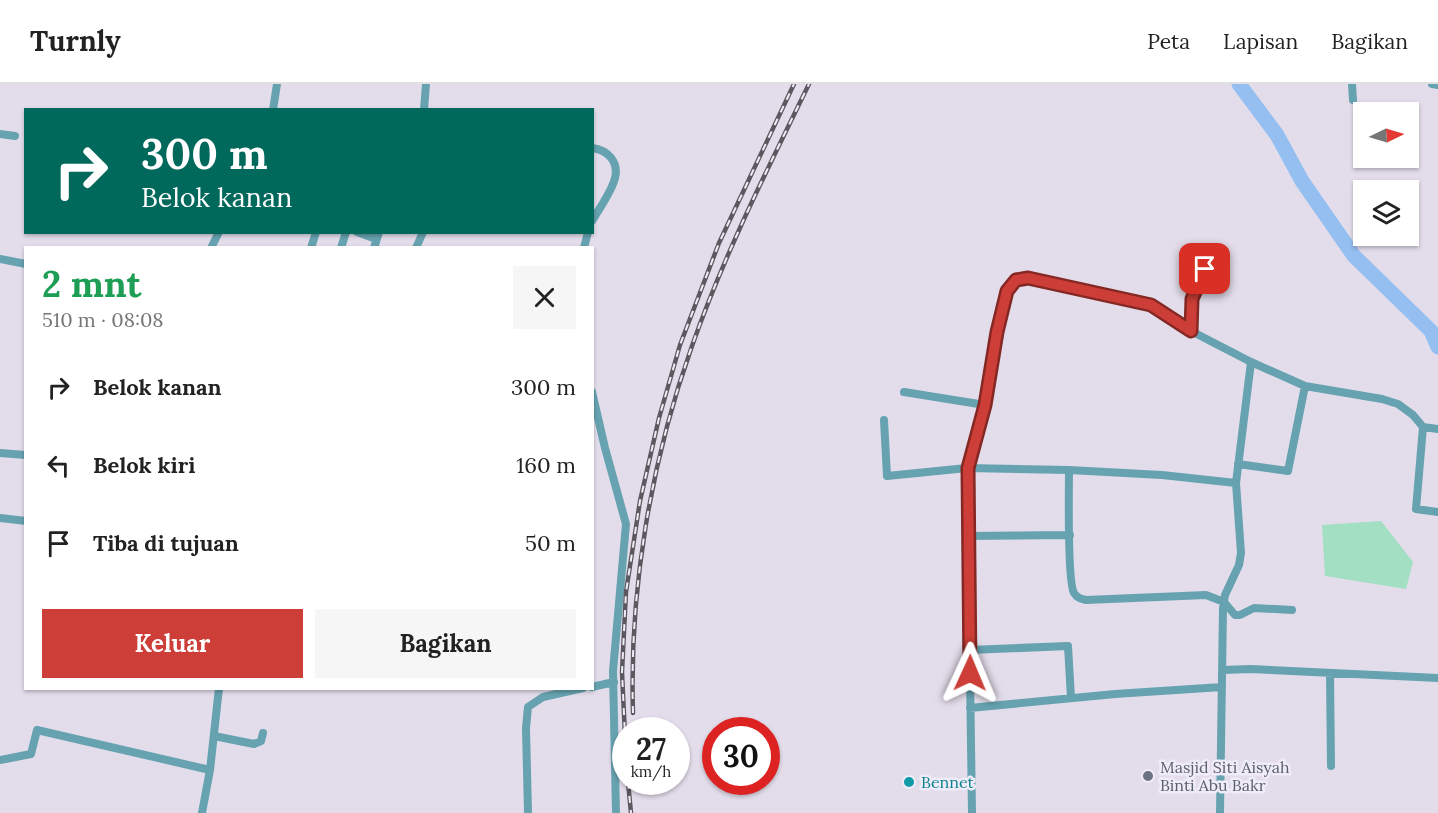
<!DOCTYPE html>
<html lang="id">
<head>
<meta charset="utf-8">
<style>
  body { margin:0; font-family:Lora,serif; background:#f6f6f6; color:#222; height:100vh; display:flex; flex-direction:column; font-size:22px; white-space:nowrap }
  * { box-sizing:border-box; margin:0 }
  p { font-size:20px; color:#767676 }
  .icon { flex:none; width:33px; height:33px; fill:none; stroke:currentColor; stroke-width:2; stroke-linecap:round; stroke-linejoin:round }
  .map { position:relative; flex:1; overflow:hidden }
  .details { position:absolute; left:24px; top:162px; width:570px; height:444px; display:flex; flex-direction:column; background:#fff; border-radius:0px; box-shadow:0 2px 4px #0004 }
  .details>* { flex:none }
  .top-card { position:absolute; left:24px; top:24px; width:570px; height:126px; border-radius:0px; box-shadow:0 2px 4px #0004; background:#00695c; color:#fff; overflow:hidden }
  .needle { width:39px; rotate:85deg }
  .buttons { position:absolute; left:1353px; top:18px; display:grid; gap:12px }
  .buttons a { display:grid; place-items:center; width:66px; height:66px; border-radius:0px; background:#fff; box-shadow:0 2px 4px #0004; font-size:30px }
  .speed { position:absolute; left:612px; top:633px; display:flex; gap:12px; font-size:30px; font-weight:700; text-align:center }
  .speed>* { display:grid; place-content:center; width:78px; height:78px; border-radius:50%; background:#fff; box-shadow:0 2px 4px #0004; line-height:1 }
  .speed small { font-size:15px; font-weight:400 }
  .speed .limit { border:9px solid #d22; background:#fff; color:#111 }
  .pin { position:absolute; display:grid; place-items:center; width:51px; height:51px; color:#fff; margin:-26px; border-radius:12px; box-shadow:0 3px 9px #0006 }
  .me { position:absolute; width:66px; margin:-33px; rotate:1deg; stroke-linejoin:round; filter:drop-shadow(0 0 4px #0008) }
  .turn { display:flex; align-items:center; gap:21px; height:126px; padding:0 18px; font-size:27px }
  .turn .icon { width:78px; height:78px; stroke-width:2.5 }
  .turn b { display:block; font-size:42px; line-height:51px }
  .round { display:grid; place-items:center; flex:none; width:63px; height:63px; border-radius:0px; background:#f6f6f6 }
  .overview { display:flex; align-items:center; justify-content:space-between; height:102px; padding:0 18px }
  h1 { font-size:36px; font-weight:800; line-height:45px; color:#1e9e55 }
  .cta { display:flex; gap:12px; margin-top:auto; padding:12px 18px }
  .cta a { flex:1; height:69px; border-radius:0px; background:#cc3e37; color:#fff; font-size:24px; font-weight:800; line-height:69px; text-align:center }
  .cta a+a { background:#f6f6f6; color:#222 }
  ul { padding:0; list-style:none }
  li { display:flex; align-items:center; gap:18px; height:78px; padding:0 18px }
  li div { flex:1 }
  li b { display:block; font-size:22px }
  li em { font-style:normal }
  header { display:flex; align-items:center; gap:36px; box-sizing:border-box; height:84px; padding:0 30px; background:#fff; border-bottom:2px solid #e0e0e0 }
  header strong { font-size:28px }
  nav { display:flex; gap:33px; margin-inline-start:auto; font-size:21px }
  .map>svg:first-child { display:block }
  .green { fill:#a3dfc2 }
  .lines { fill:none; stroke-linecap:round; stroke-linejoin:round }
  .river { stroke:#94bff0; stroke-width:15 }
  .minor { stroke:#67a2b0; stroke-width:8 }
  .rail-casing { stroke:#5b585f; stroke-width:4.5 }
  .rail { stroke:#f0ebf8; stroke-width:2; stroke-dasharray:7; stroke-linecap:butt }
  .route-casing { stroke:#852824; stroke-width:15 }
  .route { stroke:#cc3e37; stroke-width:10 }
  .worship-dot { fill:#6b7280; stroke:#f0ebf8; stroke-width:2 }
  .culture-dot { fill:#0f9aa8; stroke:#f0ebf8; stroke-width:2 }
  .labels { text-anchor:middle; dominant-baseline:central; stroke-width:5; stroke-linejoin:round; paint-order:stroke }
  .worship-label { font-size:16px; fill:#5b616d; stroke:#f0ebf8; text-anchor:start }
  .culture-label { font-size:16px; fill:#0d838f; stroke:#f0ebf8; text-anchor:start }
</style>
</head>
<body>
<header>
<strong>Turnly</strong>
<nav><a>Peta</a><a>Lapisan</a><a>Bagikan</a></nav>
</header>
<div class="map">
<svg width="1438" height="729" viewBox="0 0 1438 729">
  <rect width="100%" height="100%" fill="#e3ddeb"/>
  <path class="green" d="M 1381,437 L 1413,478 L 1406,505 L 1325,492 L 1322,441 Z"/>
  <g class="lines">
    <path class="river" d="M 1239,0 L 1277,51 L 1302,97 L 1354,172 L 1431,247 L 1438,263"/>
    <path class="minor" d="M 1352,0 L 1353,16
      M 1432,0 L 1438,1
      M 273,26 L 277,0
      M 424,26 L 426,0
      M 0,50 L 15,52
      M 592,64 C 608,66 619,78 615,94 C 612,107 599,125 592,137
      M 357,148 L 376,155
      M 211,164 L 219,148
      M 311,164 L 316,148
      M 341,164 L 346,148
      M 374,164 L 379,148
      M 416,164 L 423,148
      M 584,164 L 588,148
      M 0,175 L 26,180
      M 1191,247 L 1192,215 L 1211,170
      M 1251,278 L 1305,302 L 1382,315 L 1398,320 L 1413,331 L 1423,343
      M 592,308 L 605,364 L 626,440 L 613,587 L 616,729
      M 904,308 L 985,321
      M 884,336 L 887,392 L 967,384 L 1069,386 L 1162,391 L 1236,399
      M 1438,345 L 1423,343 L 1416,425 L 1438,428
      M 0,369 L 26,371
      M 1238,380 L 1288,387 L 1305,302
      M 1069,386 C 1069,407 1067,496 1074,509 C 1077,514 1081,515 1086,516 L 1206,511 L 1224,518 L 1235,531 L 1240,531 L 1254,524 L 1292,526
      M 0,434 L 26,437
      M 969,452 L 1070,451
      M 970,566 L 1068,562 L 1071,614
      M 1222,586 L 1251,585 L 1438,594
      M 1330,589 L 1331,682
      M 592,603 L 614,598
      M 970,624 L 1115,610 L 1222,603
      M 214,652 L 254,660 L 261,657 L 263,649
      M 0,676 L 31,670 L 37,646 L 210,686
      M 202,729 L 210,686 L 219,604
      M 528,729 L 526,644 L 528,623 L 543,613 L 583,604
      M 972,729 L 967,384 L 985,321 L 997,248 L 1007,207 L 1016,196 L 1028,194 L 1151,221 L 1191,247 L 1251,278 L 1236,399 L 1241,469 L 1239,481 L 1225,511 L 1223,524 L 1220,729"/>
    <g class="rail-casing">
      <path id="rail" d="M 633,629 C 629,506 651,377 692,262 C 724,171 767,86 809,0
        M 626,673 L 622,588 L 626,508 L 640,417 L 659,334 L 680,261 L 719,159 L 794,0
        M 628,698 L 631,729"/>
    </g>
    <use href="#rail" class="rail"/>
  </g>
  <g class="lines">
    <g class="route-casing">
      <path id="route" d="M 970,589 L 968,384 L 985,321 L 997,248 L 1007,207 L 1016,196 L 1028,194 L 1151,221 L 1191,247 L 1192,215 L 1205,185"/>
    </g>
    <use href="#route" class="route"/>
  </g>
  <circle class="worship-dot" cx="1148" cy="692" r="6"/>
  <circle class="culture-dot" cx="909" cy="698" r="6"/>
  <g class="labels">
    <g class="worship-label">
      <text x="1160" y="683">Masjid Siti Aisyah<tspan x="1160" dy="18">Binti Abu Bakr</tspan></text>
    </g>
    <g class="culture-label">
      <text x="921" y="698">Bennet</text>
    </g>
  </g>
</svg>
<div class="buttons">
<a><svg class="needle" viewBox="-14 -14 28 28"><path d="M0-13l5 13h-10z" fill="#e53935"/><path d="M0 13l5-13h-10z" fill="#767676"/></svg></a>
<a><svg class="icon" aria-label="layers" viewBox="0 0 24 24"><path d="M12 4l9 5-9 5-9-5zM3 14l9 5 9-5"/></svg></a>
</div>
<div class="speed"><div>27<small>km/h</small></div><div class="limit">30</div></div>
<div class="pin" style="left:1205px;top:185px;background:#d93025"><svg class="icon" aria-label="arrive" viewBox="0 0 24 24"><path d="M6 21V4h12l-3 4 3 4H6"/></svg></div>
<svg class="me" style="left:970px;top:589px" viewBox="-20 -20 40 40"><path d="M0-17L14 15 0 8-14 15z" fill="#cc3e37" stroke="#fff" stroke-width="4"/></svg>
<div class="top-card">
<div class="turn"><svg class="icon" aria-label="right" viewBox="0 0 24 24"><path d="M7 20v-9h11M14 6l5 5-5 5"/></svg><div><b>300 m</b>Belok kanan</div></div>
</div>
<section class="details">
<div class="overview"><div><h1>2 mnt</h1><p>510 m · 08:08</p></div><a class="round"><svg class="icon" aria-label="close" viewBox="0 0 24 24"><path d="M6 6l12 12M18 6L6 18"/></svg></a></div>
<ul>
<li><svg class="icon" aria-label="right" viewBox="0 0 24 24"><path d="M7 20v-9h11M14 6l5 5-5 5"/></svg><div><b>Belok kanan</b></div><em>300 m</em></li>
<li><svg class="icon" aria-label="left" viewBox="0 0 24 24"><path d="M17 20v-9H6M10 6l-5 5 5 5"/></svg><div><b>Belok kiri</b></div><em>160 m</em></li>
<li><svg class="icon" aria-label="arrive" viewBox="0 0 24 24"><path d="M6 21V4h12l-3 4 3 4H6"/></svg><div><b>Tiba di tujuan</b></div><em>50 m</em></li>
</ul>
<div class="cta"><a>Keluar</a><a>Bagikan</a></div>
</section>
</div>
</body>
</html>
